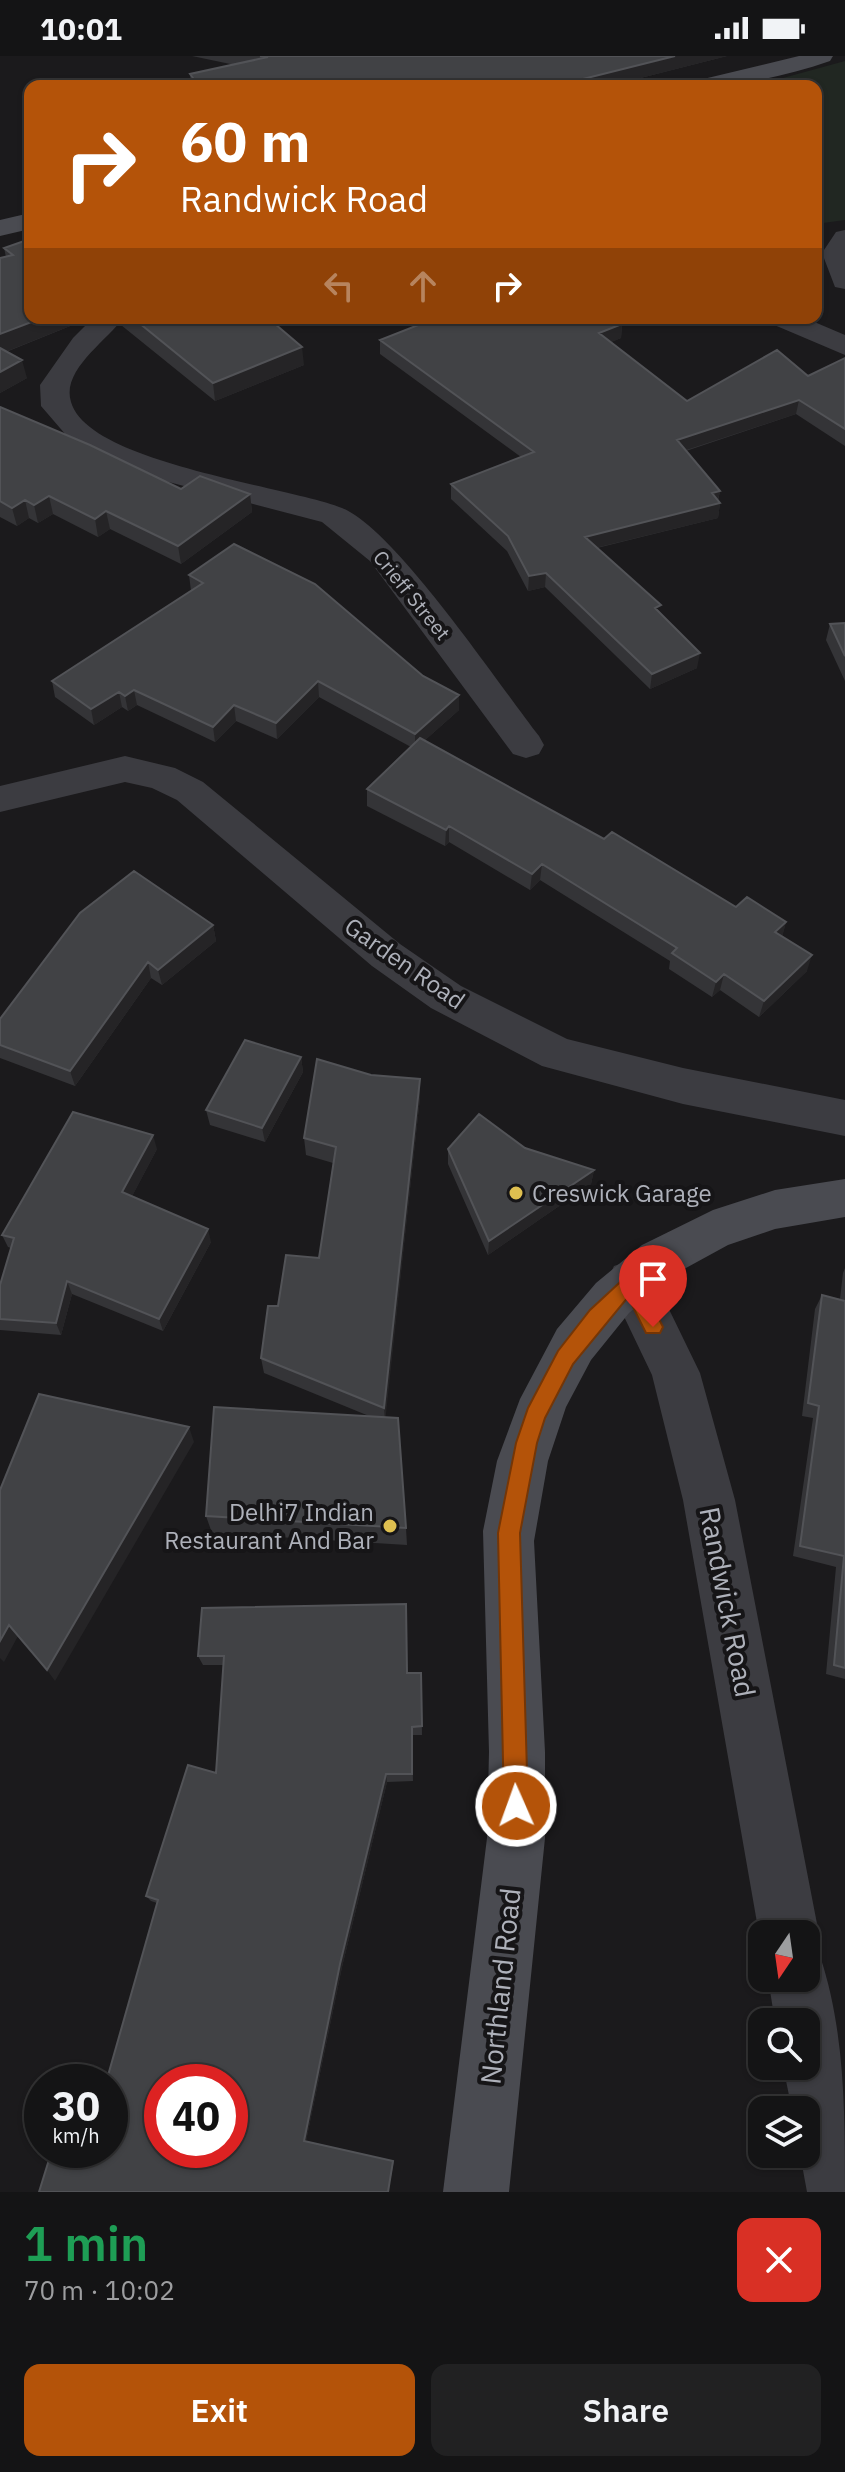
<!DOCTYPE html>
<html lang="en">
<head>
<meta charset="utf-8">
<style>
  body { margin:0; font-family:"IBM Plex Sans",sans-serif; background:#212122; color:#f1f3f6; height:100vh; display:flex; flex-direction:column; font-size:30px; white-space:nowrap }
  * { box-sizing:border-box; margin:0 }
  p { font-size:26px; color:#9d9ea0 }
  .icon { flex:none; width:44px; height:44px; fill:none; stroke:currentColor; stroke-width:2; stroke-linecap:round; stroke-linejoin:round }
  .map { position:relative; height:2136px; overflow:hidden }
  .side { display:flex; flex-direction:column; background:#141415; flex:1 }
  .side>* { flex:none }
  .hud { position:absolute; left:24px; top:24px; width:798px; height:244px; border-radius:16px; box-shadow:0 2px 6px #0004,0 0 0 2px #333334; background:#b45309; color:#fff; overflow:hidden }
  .needle { width:52px; rotate:193deg }
  .buttons { position:absolute; left:748px; top:1864px; display:grid; gap:16px }
  .buttons a { display:grid; place-items:center; width:72px; height:72px; border-radius:16px; background:#141415; box-shadow:0 2px 6px #0004,0 0 0 2px #333334; font-size:40px }
  .speed { position:absolute; left:24px; top:2008px; display:flex; gap:16px; font-size:40px; font-weight:700; text-align:center }
  .speed>* { display:grid; place-content:center; width:104px; height:104px; border-radius:50%; background:#141415; box-shadow:0 2px 6px #0004,0 0 0 2px #333334; line-height:1 }
  .speed small { font-size:20px; font-weight:400 }
  .speed .limit { border:12px solid #d22; background:#fff; color:#111 }
  .pin { position:absolute; display:grid; place-items:center; width:68px; height:68px; color:#fff; margin:-82px -34px; border-radius:50% 50% 50% 0; rotate:-45deg; box-shadow:0 0 8px #0007 }
  .pin .icon { rotate:45deg }
  .me { position:absolute; width:88px; margin:-44px; rotate:358deg; stroke-linejoin:round; filter:drop-shadow(0 0 6px #0008) }
  .turn { display:flex; align-items:center; gap:28px; height:168px; padding:0 24px; font-size:36px }
  .turn .icon { width:104px; height:104px; stroke-width:2.5 }
  .turn b { display:block; font-size:56px; line-height:68px }
  .lanes { display:flex; align-items:center; height:76px; padding:0 24px; background:#0003; justify-content:center; gap:40px; direction:ltr }
  .lanes .off { opacity:.35 }
  .round { display:grid; place-items:center; flex:none; width:84px; height:84px; border-radius:16px; background:#212122 }
  .headline { display:flex; align-items:center; justify-content:space-between; height:136px; padding:0 24px }
  h1 { font-size:48px; font-weight:600; line-height:60px; color:#1e9e55 }
  .cta { display:flex; gap:16px; margin-top:auto; padding:16px 24px }
  .cta a { flex:1; height:92px; border-radius:16px; background:#b45309; color:#fff; font-size:32px; font-weight:600; line-height:92px; text-align:center }
  .cta a+a { background:#212122; color:#f1f3f6 }
  .status { display:flex; justify-content:space-between; align-items:center; height:56px; padding:0 40px; background:#141415; direction:ltr }
  .status svg { height:22px; fill:currentColor }
  .map>svg:first-child { display:block }
  .green { fill:#212722 }
  .lines { fill:none; stroke-linecap:round; stroke-linejoin:round }
  .street { fill:#3c3c41; fill-rule:evenodd }
  .secondary { fill:#4a4b51; fill-rule:evenodd }
  .wall { fill:#343437 }
  .shaded-wall { fill:#252426 }
  .building { fill:#414245; stroke:#525357; stroke-width:2; fill-rule:evenodd }
  .route { fill:#b45309; stroke:#753606; stroke-width:2 }
  .poi-dot { fill:#dfc050; stroke:#161517; stroke-width:3 }
  .labels { text-anchor:middle; dominant-baseline:central; stroke-width:8; stroke-linejoin:round; paint-order:stroke }
  .far-street-label { font-size:20px; fill:#aeb1ba; stroke:#161517 }
  .street-label { font-size:24px; fill:#aeb1ba; stroke:#161517 }
  .poi-label { font-size:24px; fill:#aeb1ba; stroke:#161517; text-anchor:start }
  .near-street-label { font-size:28px; fill:#aeb1ba; stroke:#161517 }
</style>
</head>
<body>
<div class="status"><b>10:01</b><svg viewBox="0 0 49 12"><path d="M0 12V9h3v3zM5 12V6h3v6zM10 12V3h3v9zM15 12V0h3v12zM26 1h20v11H26zM47 4h2v5h-2z"/></svg></div>
<div class="map">
<svg width="845" height="2136" viewBox="0 0 845 2136">
  <rect width="100%" height="100%" fill="#1b1a1c"/>
  <path class="green" d="M 845,5 L 845,164 L 816,168 L 816,30 L 754,30 Z"/>
  <g class="lines">
    <path class="street" d="M 845,174 L 845,233 L 835,231 L 822,197 L 836,176 Z
      M 93,262 L 123,262 C 107,285 61,314 71,346 C 88,407 287,430 342,452 C 395,473 499,629 539,680 L 544,689 L 539,698 L 526,702 L 513,698 L 370,505 L 322,466 L 111,411 L 66,379 L 41,350 L 40,329 L 73,282 Z
      M 768,262 L 805,262 L 845,279 L 845,299 L 772,268 Z
      M 125,700 L 175,712 L 203,726 L 400,888 L 461,930 L 567,983 L 683,1012 L 845,1044 L 845,1080 L 683,1048 L 542,1010 L 431,952 L 372,910 L 177,744 L 152,732 L 125,726 L 0,756 L 0,730 Z
      M 631,1204 L 648,1210 L 700,1317 L 735,1444 L 819,1878 L 811,1897 L 820,1900 C 845,1975 845,2057 845,2136 L 807,2136 L 800,2098 L 806,2098 L 806,2054 L 792,2054 L 783,2010 L 806,2010 L 806,1966 L 775,1966 L 768,1922 L 806,1922 L 806,1878 L 762,1878 L 762,1885 L 759,1878 L 683,1444 L 652,1319 L 607,1225 L 614,1210 Z"/>
    <path class="secondary" d="M 799,0 L 833,0 L 830,5 C 783,21 741,30 691,30 L 695,25 Z
      M 30,157 L 30,173 L 0,180 L 0,164 Z
      M 845,1123 L 845,1161 L 775,1173 L 728,1189 L 675,1218 L 629,1257 L 591,1304 L 566,1351 L 548,1405 L 534,1485 L 545,1696 L 545,1782 L 509,2136 L 443,2136 L 487,1782 L 489,1696 L 483,1475 L 497,1405 L 520,1343 L 557,1273 L 596,1227 L 642,1189 L 713,1154 L 775,1134 Z"/>
  </g>
  <path class="wall" d="M 192,0 L 727,0 L 609,30 L 191,30 L 190,18 L 235,9 Z
    M 4,192 L 90,262 L 6,296 L 27,322 L 0,337 L 0,202 L 6,201 Z
    M 120,262 L 268,262 L 304,309 L 215,345 L 121,269 Z
    M 622,268 L 621,282 L 611,286 L 687,345 L 808,320 L 845,302 L 845,390 L 796,358 L 686,395 L 720,435 L 718,445 L 720,447 L 718,462 L 597,492 L 660,556 L 697,612 L 650,633 L 545,531 L 528,535 L 507,495 L 451,443 L 451,428 L 521,401 L 380,298 L 380,284 Z
    M 0,351 L 181,433 L 250,438 L 252,456 L 181,508 L 110,473 L 98,481 L 53,458 L 38,467 L 29,462 L 17,470 L 0,461 Z
    M 189,519 L 459,654 L 424,685 L 604,783 L 736,851 L 786,866 L 782,880 L 807,915 L 759,961 L 720,934 L 712,941 L 669,913 L 670,905 L 540,824 L 530,834 L 449,786 L 445,790 L 367,750 L 367,733 L 411,691 L 319,641 L 277,683 L 236,665 L 215,686 L 137,649 L 128,655 L 122,651 L 94,669 L 55,641 L 52,625 L 191,535 Z
    M 845,567 L 845,625 L 826,584 L 830,568 Z
    M 213,869 L 216,885 L 162,929 L 151,922 L 75,1030 L 0,1002 L 0,963 Z
    M 301,1001 L 303,1016 L 265,1086 L 210,1069 L 206,1054 Z
    M 371,1019 L 420,1023 L 420,1041 L 385,1361 L 406,1472 L 407,1489 L 212,1477 L 206,1460 L 369,1360 L 264,1317 L 261,1302 L 278,1250 L 319,1202 L 333,1107 L 306,1099 L 304,1082 Z
    M 525,1092 L 594,1114 L 591,1128 L 488,1199 L 448,1108 L 448,1093 Z
    M 157,1093 L 132,1140 L 211,1186 L 163,1275 L 72,1238 L 61,1279 L 0,1274 L 0,1229 L 11,1192 L 8,1191 L 2,1179 Z
    M 845,1212 L 845,1623 L 826,1618 L 836,1511 L 793,1500 L 813,1362 L 802,1360 L 815,1253 L 822,1239 L 840,1243 L 843,1217 Z
    M 202,1552 L 407,1617 L 421,1617 L 422,1679 L 412,1679 L 413,1725 L 387,1726 L 342,1911 L 306,2085 L 394,2105 L 388,2136 L 77,2015 L 108,2023 L 157,1847 L 151,1845 L 146,1840 L 216,1717 L 223,1609 L 203,1609 L 198,1600 Z"/>
  <path class="shaded-wall" d="M 675,0 L 727,0 L 609,30 L 555,30 Z
    M 42,262 L 90,262 L 0,298 L 0,278 Z
    M 622,268 L 621,282 L 598,292 L 599,277 Z
    M 302,291 L 304,309 L 215,345 L 213,327 Z
    M 22,304 L 27,322 L 0,337 L 0,316 Z
    M 799,344 L 796,358 L 674,398 L 677,384 Z
    M 720,435 L 717,448 L 720,447 L 718,462 L 583,495 L 585,481 Z
    M 250,438 L 252,456 L 181,508 L 178,490 Z
    M 49,440 L 53,458 L 38,467 L 34,449 Z
    M 25,444 L 29,462 L 17,470 L 12,452 Z
    M 106,455 L 110,473 L 98,481 L 95,463 Z
    M 546,517 L 545,531 L 528,535 L 529,520 Z
    M 700,597 L 697,612 L 650,633 L 652,618 Z
    M 318,625 L 319,641 L 277,683 L 276,667 Z
    M 134,634 L 137,649 L 128,655 L 125,640 Z
    M 119,636 L 122,651 L 94,669 L 91,653 Z
    M 459,639 L 459,654 L 415,693 L 415,678 Z
    M 234,649 L 236,665 L 215,686 L 213,671 Z
    M 449,770 L 449,786 L 445,790 L 446,774 Z
    M 542,808 L 540,824 L 530,834 L 532,818 Z
    M 786,866 L 782,882 L 775,876 Z
    M 213,869 L 216,885 L 162,929 L 158,914 Z
    M 812,899 L 807,915 L 759,961 L 764,945 Z
    M 148,906 L 151,922 L 75,1030 L 70,1015 Z
    M 724,918 L 720,934 L 712,941 L 716,926 Z
    M 301,1001 L 303,1016 L 265,1086 L 262,1072 Z
    M 420,1023 L 420,1041 L 385,1367 L 384,1352 Z
    M 153,1079 L 157,1093 L 127,1150 L 122,1136 Z
    M 594,1114 L 591,1128 L 488,1199 L 489,1185 Z
    M 208,1173 L 211,1186 L 163,1275 L 159,1263 Z
    M 67,1225 L 72,1238 L 61,1279 L 56,1267 Z
    M 189,1371 L 194,1386 L 55,1625 L 47,1614 Z
    M 9,1569 L 18,1580 L 4,1606 L 0,1602 L 0,1585 Z
    M 386,1718 L 387,1726 L 342,1911 L 306,2085 L 304,2085 L 340,1908 Z"/>
  <path class="building" d="M 260,0 L 675,0 L 555,30 L 199,30 L 190,18 L 268,1 Z
    M 30,183 L 30,262 L 42,262 L 0,278 L 0,202 L 13,199 L 4,192 Z
    M 133,262 L 268,262 L 302,291 L 213,327 Z
    M 436,262 L 613,262 L 622,268 L 599,277 L 687,345 L 777,294 L 808,320 L 845,302 L 845,373 L 799,344 L 677,384 L 720,435 L 712,437 L 720,447 L 585,481 L 661,549 L 655,552 L 700,597 L 652,618 L 546,517 L 529,520 L 508,480 L 451,428 L 534,396 L 380,284 Z
    M 0,292 L 22,304 L 0,316 Z
    M 0,351 L 90,389 L 181,433 L 200,420 L 250,438 L 178,490 L 106,455 L 95,463 L 49,440 L 34,449 L 25,444 L 12,452 L 0,445 Z
    M 234,488 L 315,528 L 423,620 L 459,639 L 415,678 L 318,625 L 276,667 L 234,649 L 213,671 L 134,634 L 125,640 L 119,636 L 91,653 L 52,625 L 203,527 L 189,519 Z
    M 845,567 L 845,600 L 830,568 Z
    M 420,682 L 604,783 L 612,776 L 736,851 L 747,841 L 786,866 L 775,876 L 812,899 L 764,945 L 724,918 L 716,926 L 672,897 L 677,892 L 542,808 L 532,818 L 449,770 L 446,774 L 367,733 Z
    M 134,815 L 213,869 L 158,914 L 148,906 L 70,1015 L 0,989 L 0,963 L 80,857 Z
    M 245,984 L 301,1001 L 262,1072 L 206,1054 Z
    M 317,1003 L 371,1019 L 420,1023 L 384,1352 L 261,1302 L 268,1250 L 278,1250 L 286,1199 L 319,1202 L 336,1091 L 304,1082 Z
    M 73,1056 L 153,1079 L 122,1136 L 208,1173 L 159,1263 L 67,1225 L 56,1267 L 0,1263 L 0,1229 L 14,1182 L 2,1179 Z
    M 479,1058 L 525,1092 L 594,1114 L 489,1185 L 448,1093 Z
    M 822,1239 L 845,1245 L 845,1612 L 834,1609 L 844,1500 L 800,1490 L 819,1350 L 808,1347 Z
    M 39,1338 L 189,1371 L 47,1614 L 9,1569 L 0,1585 L 0,1434 Z
    M 214,1351 L 398,1362 L 406,1472 L 206,1460 Z
    M 406,1548 L 407,1617 L 421,1617 L 422,1670 L 412,1671 L 412,1718 L 386,1718 L 340,1908 L 304,2085 L 393,2105 L 388,2136 L 39,2136 L 52,2094 L 110,2094 L 110,2026 L 74,2026 L 77,2015 L 107,2023 L 158,1844 L 146,1840 L 188,1709 L 216,1717 L 224,1600 L 198,1600 L 202,1552 ZM 162,2026 L 230,2026 L 230,2094 L 162,2094 Z"/>
  <path class="route" d="M 631,1216 L 637,1219 L 663,1271 L 660,1277 L 646,1277 L 628,1241 L 573,1308 L 545,1362 L 537,1387 L 520,1477 L 528,1750 L 524,1759 L 516,1762 L 507,1759 L 504,1750 L 498,1477 L 516,1387 L 528,1352 L 558,1295 L 590,1254 Z"/>
  <g class="poi-dot">
    <circle cx="516" cy="1137" r="8"/>
    <circle cx="390" cy="1470" r="8"/>
  </g>
  <g class="labels">
    <g class="far-street-label">
      <text transform="translate(412 539) rotate(51)">Crieff Street</text>
    </g>
    <g class="street-label">
      <text transform="translate(405 907) rotate(35)">Garden Road</text>
    </g>
    <g class="poi-label">
      <text x="532" y="1137">Creswick Garage</text>
      <text x="374" y="1456" text-anchor="end">Delhi7 Indian<tspan x="374" dy="28">Restaurant And Bar</tspan></text>
    </g>
    <g class="near-street-label">
      <text transform="translate(728 1546) rotate(79)">Randwick Road</text>
      <text transform="translate(500 1930) rotate(-84)">Northland Road</text>
    </g>
  </g>
</svg>
<div class="buttons">
<a><svg class="needle" viewBox="-14 -14 28 28"><path d="M0-13l5 13h-10z" fill="#e53935"/><path d="M0 13l5-13h-10z" fill="#9d9ea0"/></svg></a>
<a><svg class="icon" aria-label="search" viewBox="0 0 24 24"><circle cx="10" cy="10" r="6"/><path d="M15 15l6 6"/></svg></a>
<a><svg class="icon" aria-label="layers" viewBox="0 0 24 24"><path d="M12 4l9 5-9 5-9-5zM3 14l9 5 9-5"/></svg></a>
</div>
<div class="speed"><div>30<small>km/h</small></div><div class="limit">40</div></div>
<div class="pin" style="left:653px;top:1271px;background:#d93025"><svg class="icon" aria-label="arrive" viewBox="0 0 24 24"><path d="M6 21V4h12l-3 4 3 4H6"/></svg></div>
<svg class="me" style="left:516px;top:1750px" viewBox="-20 -20 40 40"><circle r="17" fill="#b45309" stroke="#fff" stroke-width="3"/><path d="M0-11L8 9 0 5-8 9z" fill="#fff"/></svg>
<div class="hud">
<div class="turn"><svg class="icon" aria-label="right" viewBox="0 0 24 24"><path d="M7 20v-9h11M14 6l5 5-5 5"/></svg><div><b>60 m</b>Randwick Road</div></div>
<div class="lanes"><svg class="icon off" aria-label="left" viewBox="0 0 24 24"><path d="M17 20v-9H6M10 6l-5 5 5 5"/></svg><svg class="icon off" aria-label="ahead" viewBox="0 0 24 24"><path d="M12 20V5M6 11l6-6 6 6"/></svg><svg class="icon" aria-label="right" viewBox="0 0 24 24"><path d="M7 20v-9h11M14 6l5 5-5 5"/></svg></div>
</div>
</div>
<section class="side">
<div class="headline"><div><h1>1 min</h1><p>70 m · 10:02</p></div><a class="round" style="background:#d93025;color:#fff"><svg class="icon" aria-label="close" viewBox="0 0 24 24"><path d="M6 6l12 12M18 6L6 18"/></svg></a></div>
<div class="cta"><a>Exit</a><a>Share</a></div>
</section>
</body>
</html>
